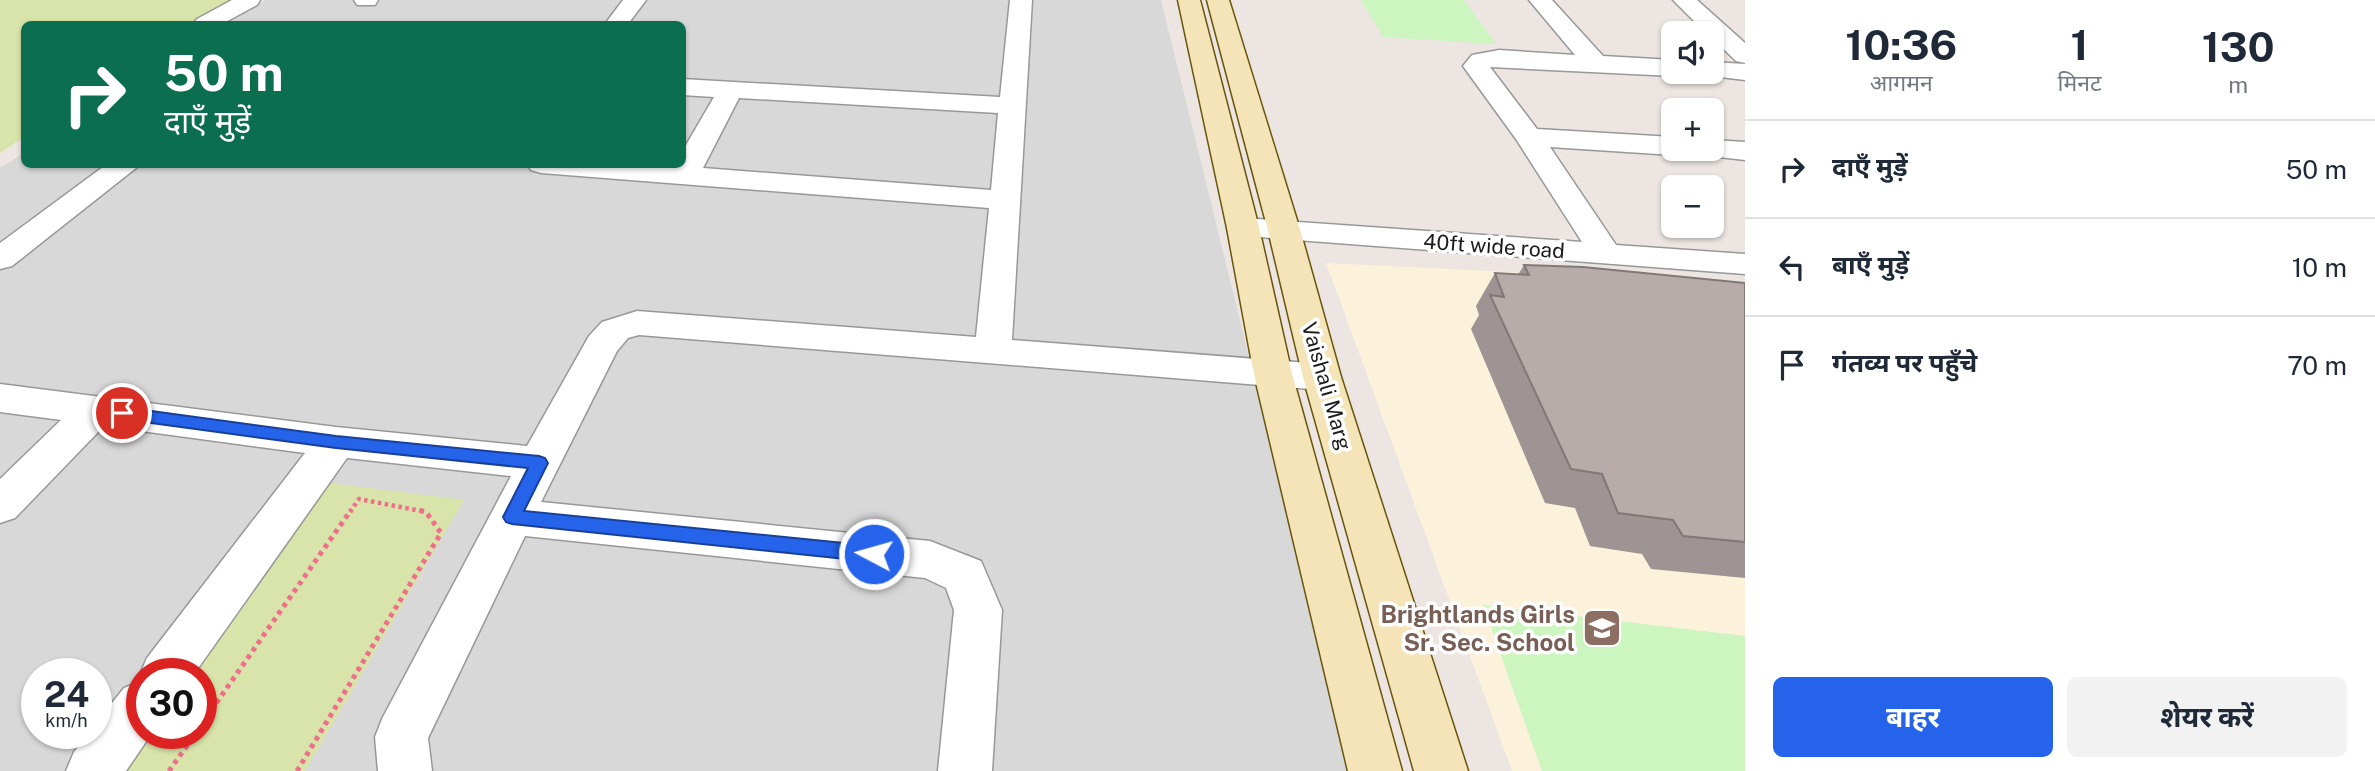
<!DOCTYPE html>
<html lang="hi">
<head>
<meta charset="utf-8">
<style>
  body { margin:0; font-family:"Public Sans","Noto Sans Devanagari",sans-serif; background:#f2f2f3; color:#1f2937; height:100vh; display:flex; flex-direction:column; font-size:26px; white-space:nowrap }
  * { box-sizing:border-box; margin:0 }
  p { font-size:23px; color:#747a83 }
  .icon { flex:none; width:38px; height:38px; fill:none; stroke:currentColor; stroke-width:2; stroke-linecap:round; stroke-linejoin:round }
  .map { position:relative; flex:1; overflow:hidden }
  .sheet { display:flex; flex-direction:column; background:#fff; width:630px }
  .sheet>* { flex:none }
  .banner { position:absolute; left:21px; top:21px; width:665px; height:147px; border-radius:10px; box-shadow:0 2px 5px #0004; background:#0b6e4f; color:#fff; overflow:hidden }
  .tools { position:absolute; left:1661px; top:21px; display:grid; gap:14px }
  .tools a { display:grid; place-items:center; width:63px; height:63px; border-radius:10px; background:#fff; box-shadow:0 2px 5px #0004; font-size:35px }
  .speed { position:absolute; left:21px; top:658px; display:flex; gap:14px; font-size:35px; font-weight:700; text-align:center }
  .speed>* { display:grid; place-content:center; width:91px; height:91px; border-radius:50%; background:#fff; box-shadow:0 2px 5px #0004; line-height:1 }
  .speed small { font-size:18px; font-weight:400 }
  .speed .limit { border:10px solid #d22; background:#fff; color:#111 }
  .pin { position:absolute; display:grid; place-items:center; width:60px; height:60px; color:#fff; margin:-30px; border:4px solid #fff; border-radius:50%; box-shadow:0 2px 7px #0007 }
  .me { position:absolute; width:77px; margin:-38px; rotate:276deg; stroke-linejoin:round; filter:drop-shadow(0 0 5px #0008) }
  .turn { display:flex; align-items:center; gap:24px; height:147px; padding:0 28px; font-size:32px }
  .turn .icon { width:91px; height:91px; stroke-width:2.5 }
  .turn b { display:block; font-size:49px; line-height:60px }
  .eta { display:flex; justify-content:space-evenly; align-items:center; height:119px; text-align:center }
  .eta b { font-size:42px; font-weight:700; line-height:49px }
  .action { display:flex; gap:14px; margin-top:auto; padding:14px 28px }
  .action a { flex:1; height:80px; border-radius:10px; background:#2563eb; color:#fff; font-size:28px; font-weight:700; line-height:80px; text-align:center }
  .action a+a { background:#f2f2f3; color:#1f2937 }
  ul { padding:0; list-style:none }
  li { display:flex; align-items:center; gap:21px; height:98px; padding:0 28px; border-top:2px solid #e0e1e3 }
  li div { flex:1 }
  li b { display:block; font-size:26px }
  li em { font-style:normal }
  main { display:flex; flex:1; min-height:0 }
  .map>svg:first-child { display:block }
  .residential { fill:#d9d8d9; fill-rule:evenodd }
  .education { fill:#fcf1da }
  .grass { fill:#d9e4aa }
  .park { fill:#cdf5c0 }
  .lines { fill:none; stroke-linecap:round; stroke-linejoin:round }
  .street-casing { stroke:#989898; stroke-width:3 }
  .secondary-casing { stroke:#69550c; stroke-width:3 }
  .path-far1 { stroke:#ef6f8b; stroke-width:4.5; stroke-dasharray:3.5 3.5; stroke-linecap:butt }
  .path { stroke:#ef6f8b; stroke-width:5; stroke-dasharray:4.5 4.5; stroke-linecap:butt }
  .street { fill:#fff; fill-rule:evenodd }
  .secondary { fill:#f4e4b7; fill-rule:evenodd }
  .wall { fill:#9e9493 }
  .building { fill:#b8acab; stroke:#817878; stroke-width:2 }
  .route { fill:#2563eb; stroke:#184099; stroke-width:2 }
  .labels { text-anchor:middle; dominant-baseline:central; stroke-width:7; stroke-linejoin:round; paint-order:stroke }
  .street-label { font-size:21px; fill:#1b1b1b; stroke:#fff }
  .near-education-label { font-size:24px; font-weight:bold; fill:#785e54; stroke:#fff; text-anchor:end }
</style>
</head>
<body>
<main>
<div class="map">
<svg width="1745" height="771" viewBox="0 0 1745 771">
  <rect width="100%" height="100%" fill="#ece5e1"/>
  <path class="residential" d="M 265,0 L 1161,0 L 1351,771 L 0,771 L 0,168 L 24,153 L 24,164 L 682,164 L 682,24 L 227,24 ZM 37,674 L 96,674 L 96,733 L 37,733 ZM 142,674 L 201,674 L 201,733 L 142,733 Z"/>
  <path class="education" d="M 1326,263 L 1613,277 L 1745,287 L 1745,771 L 1512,771 Z"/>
  <path class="grass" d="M 0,0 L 238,0 L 200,24 L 24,24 L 24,137 L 0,153 Z
    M 330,483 L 464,500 L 305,771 L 121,771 L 148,733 L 201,733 L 201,674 L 192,674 Z"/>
  <path class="park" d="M 1361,0 L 1464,0 L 1496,44 L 1383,37 Z
    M 1483,605 L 1745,636 L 1745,771 L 1542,771 Z"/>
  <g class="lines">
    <g class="street-casing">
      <path id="street" d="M 232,0 L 260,0 L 257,5 L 222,24 L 193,24 L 197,19 Z
        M 354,0 L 378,0 L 375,5 L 357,5 Z
        M 623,0 L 646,0 L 628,24 L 605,24 Z
        M 1010,0 L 1032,0 L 1012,340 L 1322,364 L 1335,368 L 1341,377 L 1335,386 L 1322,390 L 639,335 L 628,338 L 617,351 L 541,502 L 930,541 L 981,561 L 1002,610 L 992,771 L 938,771 L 954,610 L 946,588 L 925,578 L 525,536 L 428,738 L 432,771 L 378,771 L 375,737 L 382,719 L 511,476 L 347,458 L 194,674 L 142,674 L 142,678 L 140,674 L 147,658 L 305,453 L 104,426 L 15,518 L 0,523 L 0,479 L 61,420 L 0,412 L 0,384 L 336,427 L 527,446 L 589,336 L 602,322 L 637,311 L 976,337 L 989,208 L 541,173 L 531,170 L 527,164 L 682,164 L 682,152 L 714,97 L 682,95 L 682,79 L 1000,97 ZM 739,98 L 998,113 L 991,190 L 703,168 Z
        M 1529,0 L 1552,0 L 1603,56 L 1673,60 L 1673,72 L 1683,72 L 1673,76 L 1490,67 L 1537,129 L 1673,137 L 1673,149 L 1685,149 L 1673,155 L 1550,147 L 1616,245 L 1745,254 L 1745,274 L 1232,235 L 1227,228 L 1232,221 L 1243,218 L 1582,242 L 1516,139 L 1463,66 L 1472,55 L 1499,50 L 1575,55 Z
        M 1673,0 L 1697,0 L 1745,43 L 1745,63 L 1736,61 L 1712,38 L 1712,33 L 1706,33 Z
        M 1712,62 L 1745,64 L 1745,80 L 1703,75 L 1700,72 L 1712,72 Z
        M 1712,140 L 1745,142 L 1745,160 L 1701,155 L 1697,149 L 1712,149 Z
        M 107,164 L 141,164 L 12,266 L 0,269 L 0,243 Z
        M 142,681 L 142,733 L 152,733 L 126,771 L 66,771 L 74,752 L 89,733 L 96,733 L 96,723 L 124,688 Z"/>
    </g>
    <g class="secondary-casing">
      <path id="secondary" d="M 1178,0 L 1200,0 L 1259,228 L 1292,374 L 1402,771 L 1348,771 L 1254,374 L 1227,228 Z
        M 1207,0 L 1229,0 L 1300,230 L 1341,377 L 1468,771 L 1414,771 L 1303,377 L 1268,230 Z"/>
    </g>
    <path class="path-far1" d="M 350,512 L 359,499 L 426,512"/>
    <path class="path" d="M 201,725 L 351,510
      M 169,771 L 196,733
      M 297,771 L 441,533 L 426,512 L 418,510"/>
    <use href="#street" class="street"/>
    <use href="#secondary" class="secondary"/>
  </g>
  <path class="wall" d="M 1524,265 L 1745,283 L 1745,578 L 1651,569 L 1642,554 L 1590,546 L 1575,508 L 1545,503 L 1471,329 L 1479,315 L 1476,306 L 1495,273 L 1518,275 Z"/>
  <path class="building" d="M 1524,265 L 1583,267 L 1745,283 L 1745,542 L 1683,536 L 1673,520 L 1618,513 L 1602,474 L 1571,469 L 1490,295 L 1504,297 L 1495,273 L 1529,275 Z"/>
  <path class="route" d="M 122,407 L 336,436 L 539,456 L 545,458 L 548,463 L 524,511 L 874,546 L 881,548 L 884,554 L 881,559 L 874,562 L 512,524 L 506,522 L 503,517 L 528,468 L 336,448 L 122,419 L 114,413 Z"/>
  <defs>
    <g id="school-square" transform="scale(2.0125)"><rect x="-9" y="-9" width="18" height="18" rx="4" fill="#8d6e63" stroke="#fff"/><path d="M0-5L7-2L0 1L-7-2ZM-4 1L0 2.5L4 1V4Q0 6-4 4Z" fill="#fff"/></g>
  </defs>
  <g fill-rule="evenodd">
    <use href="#school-square" x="1602" y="628"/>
  </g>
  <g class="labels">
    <g class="street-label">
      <text transform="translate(1494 246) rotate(4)">40ft wide road</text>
      <text transform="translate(1327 386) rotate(74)">Vaishali Marg</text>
    </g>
    <g class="near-education-label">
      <text x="1575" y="614">Brightlands Girls<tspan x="1575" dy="28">Sr. Sec. School</tspan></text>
    </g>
  </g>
</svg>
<div class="tools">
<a><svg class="icon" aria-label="sound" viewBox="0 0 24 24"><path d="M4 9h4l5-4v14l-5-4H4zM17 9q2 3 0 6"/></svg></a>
<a>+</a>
<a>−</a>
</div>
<div class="speed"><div>24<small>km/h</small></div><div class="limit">30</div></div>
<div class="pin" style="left:122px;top:413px;background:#d93025"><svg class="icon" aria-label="arrive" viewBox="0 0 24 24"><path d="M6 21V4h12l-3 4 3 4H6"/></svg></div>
<svg class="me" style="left:874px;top:554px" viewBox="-20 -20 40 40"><circle r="17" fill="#2563eb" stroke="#fff" stroke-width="3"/><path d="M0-11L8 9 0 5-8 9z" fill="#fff"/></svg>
<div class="banner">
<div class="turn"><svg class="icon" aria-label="right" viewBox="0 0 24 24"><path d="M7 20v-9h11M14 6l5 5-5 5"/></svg><div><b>50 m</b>दाएँ मुड़ें</div></div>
</div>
</div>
<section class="sheet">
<div class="eta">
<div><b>10:36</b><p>आगमन</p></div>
<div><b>1</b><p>मिनट</p></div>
<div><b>130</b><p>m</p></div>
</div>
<ul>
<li><svg class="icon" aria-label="right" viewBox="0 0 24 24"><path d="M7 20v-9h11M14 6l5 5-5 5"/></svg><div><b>दाएँ मुड़ें</b></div><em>50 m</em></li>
<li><svg class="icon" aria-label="left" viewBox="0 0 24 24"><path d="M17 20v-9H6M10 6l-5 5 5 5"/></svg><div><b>बाएँ मुड़ें</b></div><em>10 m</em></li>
<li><svg class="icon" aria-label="arrive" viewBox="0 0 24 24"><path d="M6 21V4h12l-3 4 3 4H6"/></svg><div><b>गंतव्य पर पहुँचे</b></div><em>70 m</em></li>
</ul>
<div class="action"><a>बाहर</a><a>शेयर करें</a></div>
</section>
</main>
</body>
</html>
